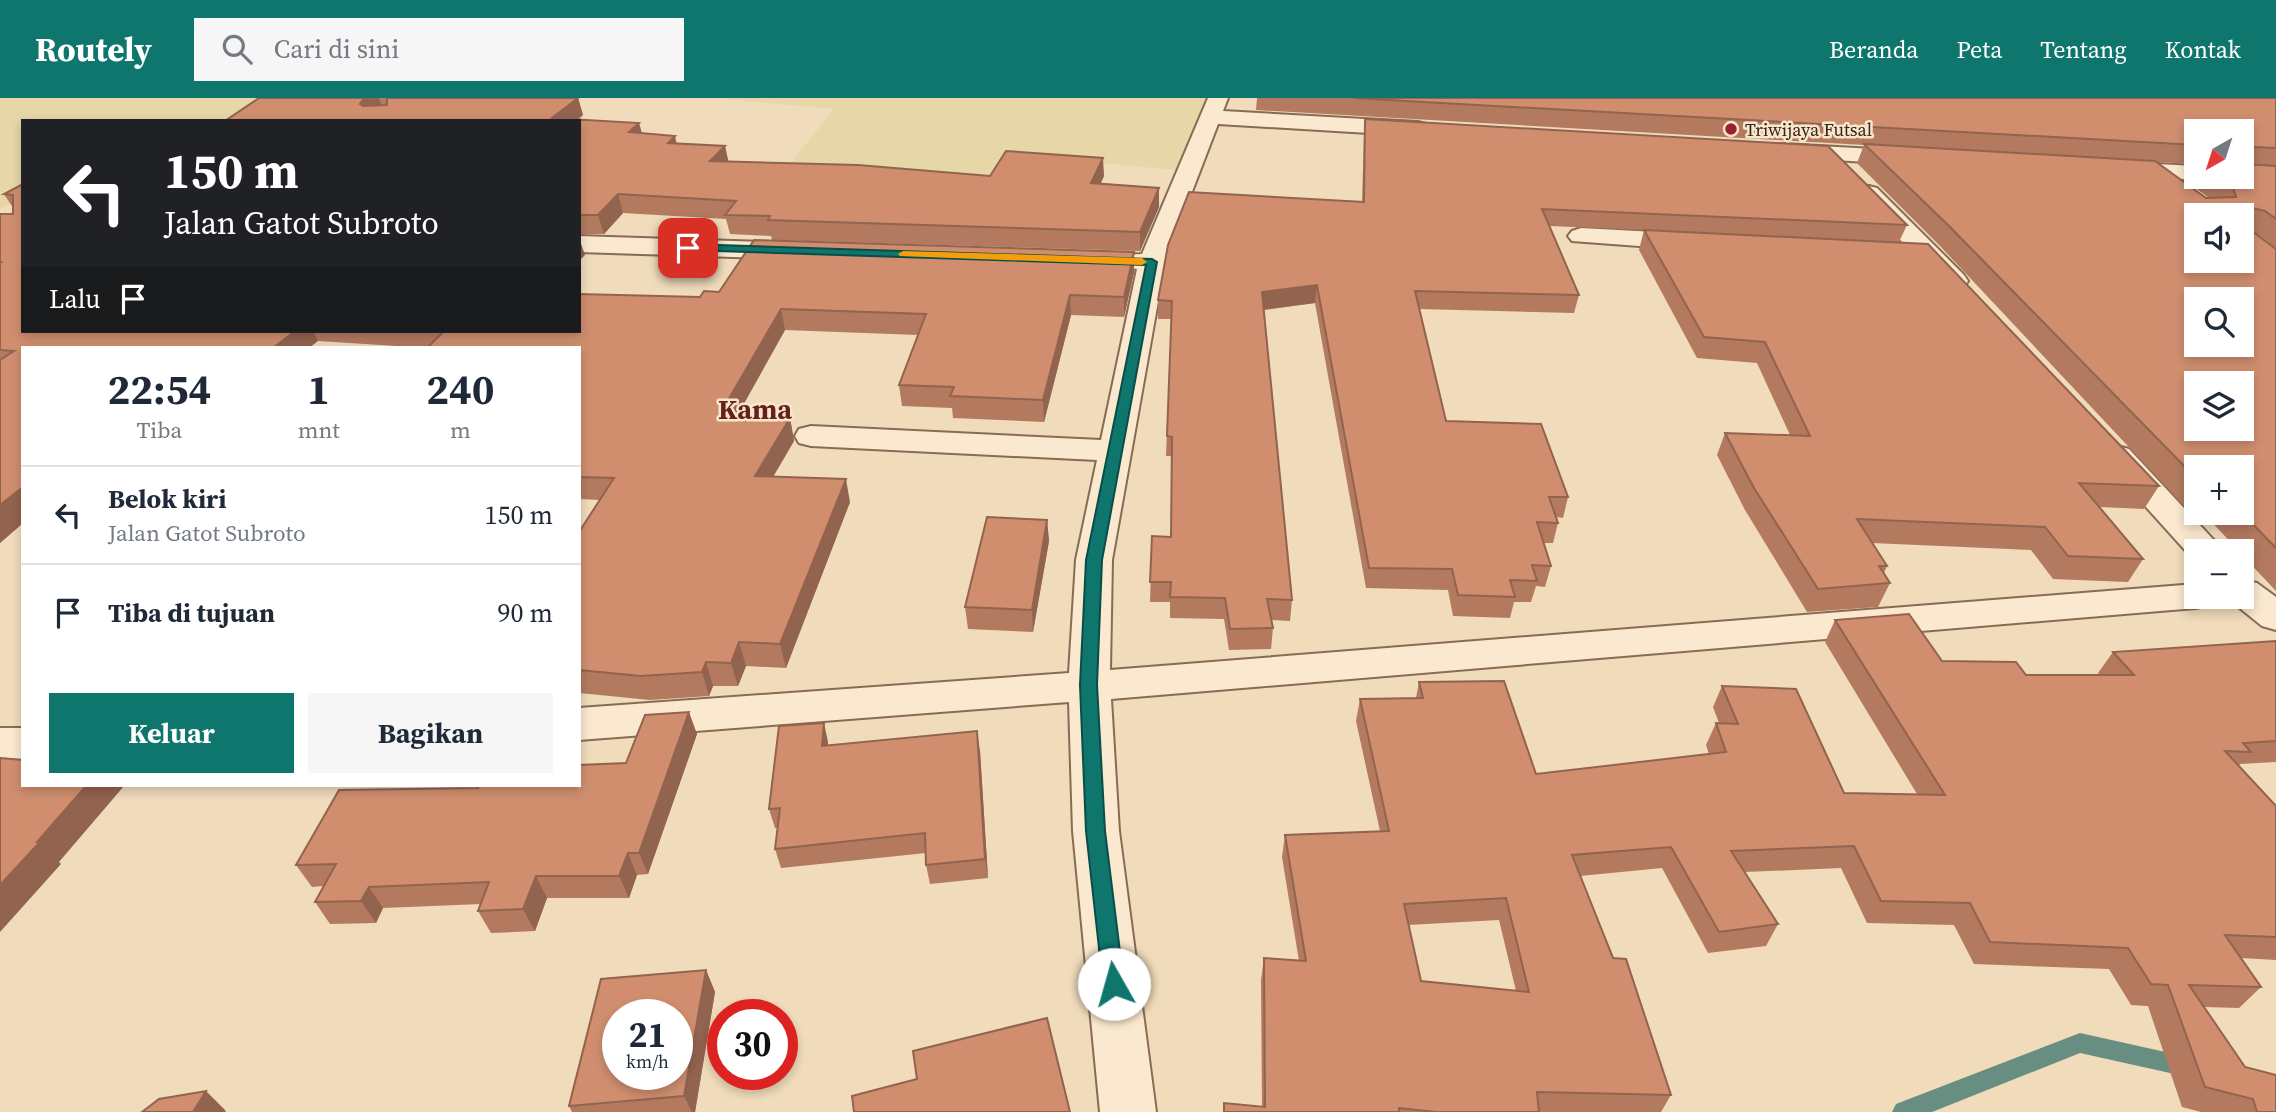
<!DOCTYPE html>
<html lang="id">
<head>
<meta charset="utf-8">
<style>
  body { margin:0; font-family:"Source Serif 4",serif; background:#f6f6f7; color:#1f2937; height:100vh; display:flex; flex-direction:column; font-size:26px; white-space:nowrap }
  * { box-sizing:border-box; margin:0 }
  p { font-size:23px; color:#747a83 }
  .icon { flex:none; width:38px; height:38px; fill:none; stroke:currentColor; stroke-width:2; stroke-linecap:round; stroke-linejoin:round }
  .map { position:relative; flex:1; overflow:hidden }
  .side { position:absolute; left:21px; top:248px; width:560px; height:441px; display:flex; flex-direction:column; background:#fff; border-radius:0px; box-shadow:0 4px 10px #0003 }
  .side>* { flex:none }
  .banner { position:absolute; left:21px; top:21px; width:560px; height:214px; border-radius:0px; box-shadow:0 4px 10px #0003; background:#202124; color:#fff; overflow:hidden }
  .needle { width:46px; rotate:219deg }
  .controls { position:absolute; left:2184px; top:21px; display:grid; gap:14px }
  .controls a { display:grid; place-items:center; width:70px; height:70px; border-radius:0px; background:#fff; box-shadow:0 4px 10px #0003; font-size:35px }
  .speed { position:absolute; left:602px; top:901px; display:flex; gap:14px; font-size:35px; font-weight:700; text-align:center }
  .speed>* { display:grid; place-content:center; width:91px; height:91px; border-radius:50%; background:#fff; box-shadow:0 4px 10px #0003; line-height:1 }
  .speed small { font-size:18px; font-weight:400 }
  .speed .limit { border:10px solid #d22; background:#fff; color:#111 }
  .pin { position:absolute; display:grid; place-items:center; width:60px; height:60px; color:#fff; margin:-30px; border-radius:14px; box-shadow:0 4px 10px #0006 }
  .me { position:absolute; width:77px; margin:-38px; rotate:353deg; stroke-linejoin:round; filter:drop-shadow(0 0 5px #0008) }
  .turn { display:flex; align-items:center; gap:24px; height:147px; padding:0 28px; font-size:32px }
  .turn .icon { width:91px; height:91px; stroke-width:2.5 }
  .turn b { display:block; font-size:49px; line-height:60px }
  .then { display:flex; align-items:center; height:66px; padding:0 28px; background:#0003; gap:14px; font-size:26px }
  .eta { display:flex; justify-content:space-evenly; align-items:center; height:119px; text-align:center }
  .eta b { font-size:42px; font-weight:700; line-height:49px }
  .cta { display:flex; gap:14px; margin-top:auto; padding:14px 28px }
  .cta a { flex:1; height:80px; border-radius:0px; background:#0f766e; color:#fff; font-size:28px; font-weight:700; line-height:80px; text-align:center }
  .cta a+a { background:#f6f6f7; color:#1f2937 }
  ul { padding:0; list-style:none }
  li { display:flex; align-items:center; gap:21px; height:98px; padding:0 28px; border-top:2px solid #e0e1e3 }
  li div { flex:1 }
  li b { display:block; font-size:26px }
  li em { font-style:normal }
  header { display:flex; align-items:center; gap:42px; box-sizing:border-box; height:98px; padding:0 35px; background:#0f766e; color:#fff }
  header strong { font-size:33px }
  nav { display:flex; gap:38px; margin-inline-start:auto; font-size:24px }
  .search { width:490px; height:63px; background:#f6f6f7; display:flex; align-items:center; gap:18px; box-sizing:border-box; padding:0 24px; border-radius:0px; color:#747a83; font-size:26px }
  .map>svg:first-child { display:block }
  .farmland { fill:#e6d6a8 }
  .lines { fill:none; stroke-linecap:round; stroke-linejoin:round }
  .stream { fill:#678e80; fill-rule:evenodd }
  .minor-casing { stroke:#886b54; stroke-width:4 }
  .minor { fill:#fae9cf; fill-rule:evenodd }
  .wall { fill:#b37a5f; fill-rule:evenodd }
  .shaded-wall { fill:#92634e }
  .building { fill:#d08e6f; stroke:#92634e; stroke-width:2; fill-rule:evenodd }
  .route { fill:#0f766e; stroke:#0a4d48; stroke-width:2 }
  .slow { fill:#f59e0b }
  .poi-dot { fill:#9a222e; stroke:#f7e6cb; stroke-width:2.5 }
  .labels { text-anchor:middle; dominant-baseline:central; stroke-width:5; stroke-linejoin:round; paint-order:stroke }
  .far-poi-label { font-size:18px; fill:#36251a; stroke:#f7e6cb; text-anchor:start }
  .district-label { font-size:28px; font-weight:bold; fill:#652018; stroke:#f7e6cb }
</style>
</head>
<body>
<header>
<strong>Routely</strong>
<div class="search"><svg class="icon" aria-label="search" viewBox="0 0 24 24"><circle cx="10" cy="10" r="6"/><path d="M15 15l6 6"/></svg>Cari di sini</div>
<nav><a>Beranda</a><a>Peta</a><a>Tentang</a><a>Kontak</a></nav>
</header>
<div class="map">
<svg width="2276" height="1014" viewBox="0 0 2276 1014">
  <rect width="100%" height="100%" fill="#f0dbbb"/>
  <path class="farmland" d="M 0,0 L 277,0 L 236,23 L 23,23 L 23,99 L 0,111 Z
    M 715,0 L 1216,0 L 1188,73 L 1002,56 L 983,86 L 782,76 L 834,11 Z"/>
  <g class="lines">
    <path class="stream" d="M 2080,935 L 2188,959 L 2196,962 L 2199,969 L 2196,976 L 2188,979 L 2080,955 L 1932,1014 L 1892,1014 L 1896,1006 Z"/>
    <g class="minor-casing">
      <path id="minor" d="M 1208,0 L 1228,0 L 1223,13 L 1418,24 L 1426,26 L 1429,31 L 1426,36 L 1418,38 L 1218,26 L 1165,164 L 1112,462 L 1110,572 L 2196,486 L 2196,499 L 2215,499 L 2209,507 L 2196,510 L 1111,601 L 1119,733 L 1156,1014 L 1100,1014 L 1073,733 L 1069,604 L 579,642 L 579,610 L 1069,575 L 1076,462 L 1097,362 L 811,348 L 799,345 L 795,338 L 799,331 L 811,328 L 1101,342 L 1137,171 L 1119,169 L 1115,163 L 1119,157 L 1142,156 Z
        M 1782,46 L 1911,53 L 1919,55 L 1922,60 L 1919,65 L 1911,67 L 1774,58 L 1771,53 L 1774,48 Z
        M 2118,64 L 2196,68 L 2196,79 L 2205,79 L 2196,82 L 2110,76 L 2106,71 L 2110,66 Z
        M 1869,88 L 1877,90 L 1964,177 L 1968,183 L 1964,189 L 1954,191 L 1944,189 L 1861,100 L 1857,95 L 1861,90 Z
        M 1581,130 L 1693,136 L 1702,139 L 1706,144 L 1702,149 L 1693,152 L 1572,143 L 1568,138 L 1572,133 Z
        M 579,138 L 798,145 L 807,147 L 811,153 L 807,159 L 798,161 L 579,154 Z
        M 2117,348 L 2129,351 L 2224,453 L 2196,453 L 2196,462 L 2193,461 L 2100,358 L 2105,351 Z
        M 2242,482 L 2257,485 L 2276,499 L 2276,532 L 2262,528 L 2231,503 L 2228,499 L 2242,499 Z
        M 0,630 L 23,630 L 23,662 L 0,662 Z"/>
    </g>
    <use href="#minor" class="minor"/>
  </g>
  <path class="wall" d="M 259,0 L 578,0 L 583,17 L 578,21 L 642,35 L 677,46 L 725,48 L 728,64 L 990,78 L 1104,78 L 1100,86 L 1159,109 L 1140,153 L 772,142 L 771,138 L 730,136 L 726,121 L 623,115 L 604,136 L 579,136 L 579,23 Z
    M 1257,0 L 2276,0 L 2276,150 L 2253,133 L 2276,151 L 2276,493 L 2242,457 L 2242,453 L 2239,453 L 2203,415 L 2242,415 L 2196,369 L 2196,413 L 2189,413 L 1940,148 L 1857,65 L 1864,47 L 1256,12 ZM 2196,33 L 2242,79 L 2196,79 ZM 2157,64 L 2195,66 L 2186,83 L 2209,100 L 2206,100 Z
    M 1365,21 L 1907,127 L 1899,144 L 2159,388 L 2144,411 L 2100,409 L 2143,461 L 2128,484 L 2053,481 L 2031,452 L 1872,445 L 1887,468 L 1884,475 L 1890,485 L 1878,509 L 1807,514 L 1745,412 L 1717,357 L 1725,335 L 1790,337 L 1757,265 L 1697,260 L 1639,152 L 1644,132 L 1550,128 L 1579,197 L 1574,215 L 1419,211 L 1446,323 L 1568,399 L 1563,420 L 1557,419 L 1558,425 L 1553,445 L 1543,445 L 1551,468 L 1545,489 L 1536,488 L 1531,504 L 1514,504 L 1510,520 L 1453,518 L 1448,492 L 1366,490 L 1315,205 L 1264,212 L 1292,502 L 1290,523 L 1271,522 L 1273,530 L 1271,551 L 1229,552 L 1224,521 L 1170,520 L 1170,504 L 1150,504 L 1152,438 L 1171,439 L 1172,358 L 1166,358 L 1171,221 L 1158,221 L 1158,202 L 1362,104 L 1364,37 Z
    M 23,86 L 23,233 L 579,233 L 719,194 L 1134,154 L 1134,174 L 1124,219 L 1071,217 L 1044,324 L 953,320 L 952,310 L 902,308 L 899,287 L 918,237 L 785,232 L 737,317 L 790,320 L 794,343 L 773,379 L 850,404 L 786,570 L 746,568 L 738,588 L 713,588 L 709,598 L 650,602 L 579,595 L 579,434 L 600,402 L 579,401 L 579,250 L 428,250 L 318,243 L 23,250 L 23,425 L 0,445 L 0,116 L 13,116 L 13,110 L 4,96 Z
    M 1047,422 L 1049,443 L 1033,534 L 968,531 L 965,509 Z
    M 1835,522 L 1942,563 L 2026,577 L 2100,577 L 2098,575 L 2113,554 L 2276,543 L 2276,664 L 2240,666 L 2239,668 L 2276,708 L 2276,862 L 2241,860 L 2261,889 L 2239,910 L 2204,909 L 2276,1014 L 2201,1014 L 2182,1009 L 2148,908 L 2131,907 L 2109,871 L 1974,866 L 1954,827 L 1867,825 L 1841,770 L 1745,774 L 1778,826 L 1766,848 L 1708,855 L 1662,770 L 1580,778 L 1671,997 L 1661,1014 L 1224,1014 L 1224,1005 L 1262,1009 L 1261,882 L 1264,860 L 1299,863 L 1282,759 L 1285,737 L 1380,733 L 1356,623 L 1360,601 L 1416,600 L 1419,584 L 1536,676 L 1709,656 L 1706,647 L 1716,625 L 1719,625 L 1713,609 L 1722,588 L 1844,695 L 1917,696 L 1825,544 ZM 1499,822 L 1516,893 L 1421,883 L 1408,827 Z
    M 697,636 L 648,776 L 637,777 L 629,800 L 547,800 L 535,833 L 491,835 L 478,813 L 481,806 L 383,810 L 376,825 L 330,826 L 315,804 L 323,788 L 312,789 L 296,767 L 478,690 L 626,665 Z
    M 828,644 L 828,648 L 980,653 L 988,780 L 930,786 L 926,767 L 926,755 L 781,770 L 775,751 L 777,730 L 775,730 L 769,711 Z
    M 706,872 L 715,894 L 695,1014 L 572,1014 L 569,1008 Z"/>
  <path class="shaded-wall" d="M 364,0 L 379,0 L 383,12 L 373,14 L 360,6 Z
    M 578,0 L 583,17 L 576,23 L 552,20 Z
    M 639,25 L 644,42 L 629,34 Z
    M 675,38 L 679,56 L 668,45 Z
    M 725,48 L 729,66 L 710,63 Z
    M 2250,58 L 2242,72 L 2242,59 Z
    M 1103,60 L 1104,78 L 1092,104 L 1091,85 Z
    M 1159,90 L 1159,109 L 1140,153 L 1140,134 Z
    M 618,96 L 623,115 L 604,136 L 598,117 Z
    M 579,140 L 585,157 L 579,163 Z
    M 1134,154 L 1134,174 L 1124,219 L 1124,199 Z
    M 1317,187 L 1315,205 L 1261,212 L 1262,194 Z
    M 1070,197 L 1071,217 L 1044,324 L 1043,302 Z
    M 781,211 L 785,232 L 726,338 L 720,316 Z
    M 295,233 L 313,233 L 318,243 L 309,250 L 273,250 Z
    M 790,320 L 794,343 L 760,401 L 755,378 Z
    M 846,381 L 850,404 L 786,570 L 780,546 Z
    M 23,389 L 23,425 L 0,445 L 0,407 Z
    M 1047,422 L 1049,443 L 1033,534 L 1032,512 Z
    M 739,544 L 746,568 L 738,588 L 731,565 Z
    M 706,564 L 713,588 L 709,598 L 702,574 Z
    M 689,614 L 697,636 L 648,776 L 639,755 Z
    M 824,625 L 828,644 L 826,668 L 822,648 Z
    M 977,633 L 980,653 L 988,780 L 985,761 Z
    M 86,688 L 124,688 L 59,764 L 61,766 L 0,834 L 0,787 L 37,744 Z
    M 628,755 L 637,777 L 629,800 L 619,778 Z
    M 536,778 L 547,800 L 535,833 L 523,811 Z
    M 369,789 L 383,810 L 376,825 L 361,803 Z
    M 706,872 L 715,894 L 695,1014 L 692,1014 L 684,998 Z
    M 206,993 L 226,1013 L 225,1014 L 193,1014 Z"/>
  <path class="building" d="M 259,0 L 364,0 L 360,6 L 363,8 L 387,7 L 387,0 L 578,0 L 552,20 L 639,25 L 629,34 L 675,38 L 668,45 L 725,48 L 710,63 L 858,67 L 990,78 L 1006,53 L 1103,60 L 1091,85 L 1159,90 L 1140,134 L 768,122 L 770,118 L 725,117 L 736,103 L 618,96 L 598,117 L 579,117 L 579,23 L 225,23 Z
    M 1353,0 L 2276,0 L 2276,50 L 2253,49 L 2250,58 L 2242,59 L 2242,33 L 2196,33 L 2196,47 Z
    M 1365,21 L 1828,48 L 1907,127 L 1542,111 L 1579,197 L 1415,193 L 1446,323 L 1541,326 L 1568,399 L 1549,399 L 1558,425 L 1537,424 L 1551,468 L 1532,467 L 1537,483 L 1510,482 L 1515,499 L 1458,497 L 1452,471 L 1369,470 L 1317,187 L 1262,194 L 1292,502 L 1267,501 L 1273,530 L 1230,531 L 1225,500 L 1170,499 L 1171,484 L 1150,484 L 1152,438 L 1171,439 L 1172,339 L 1167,338 L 1172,203 L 1158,202 L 1168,147 L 1189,94 L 1364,104 Z
    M 1864,46 L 2155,63 L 2206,100 L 2236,99 L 2233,90 L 2216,79 L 2242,79 L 2242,62 L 2245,66 L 2276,68 L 2276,121 L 2265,113 L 2252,110 L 2253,134 L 2276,151 L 2276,450 L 2242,415 L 2242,369 L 2196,369 L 2196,380 L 1949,128 ZM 2196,117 L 2242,117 L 2242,163 L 2196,163 ZM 2196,201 L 2242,201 L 2242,247 L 2196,247 ZM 2196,285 L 2242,285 L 2242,331 L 2196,331 Z
    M 23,86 L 23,233 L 295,233 L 273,250 L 23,250 L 23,389 L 0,407 L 0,262 L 14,253 L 0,252 L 0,164 L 1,164 L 0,163 L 0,116 L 13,116 L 13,97 L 4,96 Z
    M 1644,132 L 1928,146 L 2159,388 L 2079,385 L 2143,461 L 2068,458 L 2045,429 L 1857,421 L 1887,468 L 1879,468 L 1890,485 L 1818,491 L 1754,390 L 1725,335 L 1810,338 L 1765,244 L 1704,239 Z
    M 754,142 L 1134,154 L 1124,199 L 1070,197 L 1043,302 L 950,298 L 954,289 L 899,287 L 926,216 L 781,211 L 720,316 L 790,320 L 755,378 L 846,381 L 780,546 L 739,544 L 731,565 L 706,564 L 702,574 L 641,578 L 579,572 L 579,434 L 614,380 L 579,379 L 579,250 L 427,250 L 444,233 L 579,233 L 579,196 L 700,199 L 704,193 L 719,194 Z
    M 987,419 L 1047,422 L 1032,512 L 965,509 Z
    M 1909,516 L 1942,563 L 2016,564 L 2026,577 L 2134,577 L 2113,554 L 2276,543 L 2276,643 L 2243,645 L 2251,654 L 2225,653 L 2276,708 L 2276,839 L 2225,837 L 2261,889 L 2189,887 L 2245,969 L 2276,977 L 2276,1014 L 2257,1014 L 2253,1001 L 2205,989 L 2168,887 L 2151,886 L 2128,850 L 1990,844 L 1970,805 L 1881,803 L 1854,748 L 1731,753 L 1778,826 L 1719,834 L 1671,749 L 1572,757 L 1613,860 L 1626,861 L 1671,997 L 1537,994 L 1539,1014 L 1436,1014 L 1399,1010 L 1399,1014 L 1224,1014 L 1224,1005 L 1265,1009 L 1264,860 L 1306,863 L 1285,737 L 1389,733 L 1360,601 L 1423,600 L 1419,584 L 1504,583 L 1536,676 L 1726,654 L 1716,625 L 1738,626 L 1722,588 L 1796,591 L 1844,695 L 1945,697 L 1835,522 ZM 1506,800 L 1529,894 L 1421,883 L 1404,806 Z
    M 689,614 L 639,755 L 628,755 L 619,778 L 536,778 L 523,811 L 478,813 L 489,784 L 369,789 L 361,803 L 315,804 L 336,766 L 296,767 L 339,692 L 478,690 L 479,688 L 579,688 L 579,667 L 626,665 L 645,617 Z
    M 824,625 L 822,648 L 977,633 L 985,761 L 926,767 L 925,735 L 775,751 L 780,710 L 769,711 L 779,628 Z
    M 0,660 L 23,662 L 23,688 L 86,688 L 37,744 L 40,744 L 0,787 Z
    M 706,872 L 684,998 L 569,1008 L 601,881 ZM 618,917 L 677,917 L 677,976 L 618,976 Z
    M 1047,920 L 1070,1014 L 854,1014 L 852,998 L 917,981 L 913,953 Z
    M 206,993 L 193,1014 L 142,1014 L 159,1001 Z"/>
  <path class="route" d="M 688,146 L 1152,161 L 1157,164 L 1102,462 L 1097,587 L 1105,733 L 1124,886 L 1121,893 L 1114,896 L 1106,893 L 1103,886 L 1086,733 L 1080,587 L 1086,462 L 1146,167 L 684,152 L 683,150 Z"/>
  <path class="slow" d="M 903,153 L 1142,160 L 1147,164 L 1142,167 L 900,158 L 898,156 Z"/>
  <circle class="poi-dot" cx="1731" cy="31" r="7"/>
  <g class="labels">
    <g class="far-poi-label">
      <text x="1745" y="31">Triwijaya Futsal</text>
    </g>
    <g class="district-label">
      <text x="755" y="311">Kama</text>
    </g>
  </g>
</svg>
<div class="controls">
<a><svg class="needle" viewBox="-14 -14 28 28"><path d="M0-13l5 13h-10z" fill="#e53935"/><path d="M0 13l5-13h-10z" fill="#747a83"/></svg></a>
<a><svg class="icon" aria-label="sound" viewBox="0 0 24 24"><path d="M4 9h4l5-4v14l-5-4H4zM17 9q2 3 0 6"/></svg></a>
<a><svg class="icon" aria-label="search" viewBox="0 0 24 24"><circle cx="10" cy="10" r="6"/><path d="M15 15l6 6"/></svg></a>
<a><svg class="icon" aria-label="layers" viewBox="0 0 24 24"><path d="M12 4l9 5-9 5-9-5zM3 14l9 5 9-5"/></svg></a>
<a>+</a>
<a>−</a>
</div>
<div class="speed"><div>21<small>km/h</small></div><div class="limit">30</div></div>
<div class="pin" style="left:688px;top:150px;background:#d93025"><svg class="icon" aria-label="arrive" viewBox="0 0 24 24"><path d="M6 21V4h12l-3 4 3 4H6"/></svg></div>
<svg class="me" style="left:1114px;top:886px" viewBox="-20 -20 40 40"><circle r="19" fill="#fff"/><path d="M0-13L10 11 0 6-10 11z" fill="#0f766e"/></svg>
<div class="banner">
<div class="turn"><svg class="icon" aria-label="left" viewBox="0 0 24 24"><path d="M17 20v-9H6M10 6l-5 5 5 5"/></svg><div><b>150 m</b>Jalan Gatot Subroto</div></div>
<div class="then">Lalu<svg class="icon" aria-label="arrive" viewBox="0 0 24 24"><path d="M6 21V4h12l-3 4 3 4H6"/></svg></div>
</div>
<section class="side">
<div class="eta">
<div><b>22:54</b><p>Tiba</p></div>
<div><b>1</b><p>mnt</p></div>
<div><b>240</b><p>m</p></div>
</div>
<ul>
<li><svg class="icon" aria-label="left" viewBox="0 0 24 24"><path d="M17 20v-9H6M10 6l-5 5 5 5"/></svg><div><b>Belok kiri</b><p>Jalan Gatot Subroto</p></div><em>150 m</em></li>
<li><svg class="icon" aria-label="arrive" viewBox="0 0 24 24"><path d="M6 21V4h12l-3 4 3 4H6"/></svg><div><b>Tiba di tujuan</b></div><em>90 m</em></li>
</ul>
<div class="cta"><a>Keluar</a><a>Bagikan</a></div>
</section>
</div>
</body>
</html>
